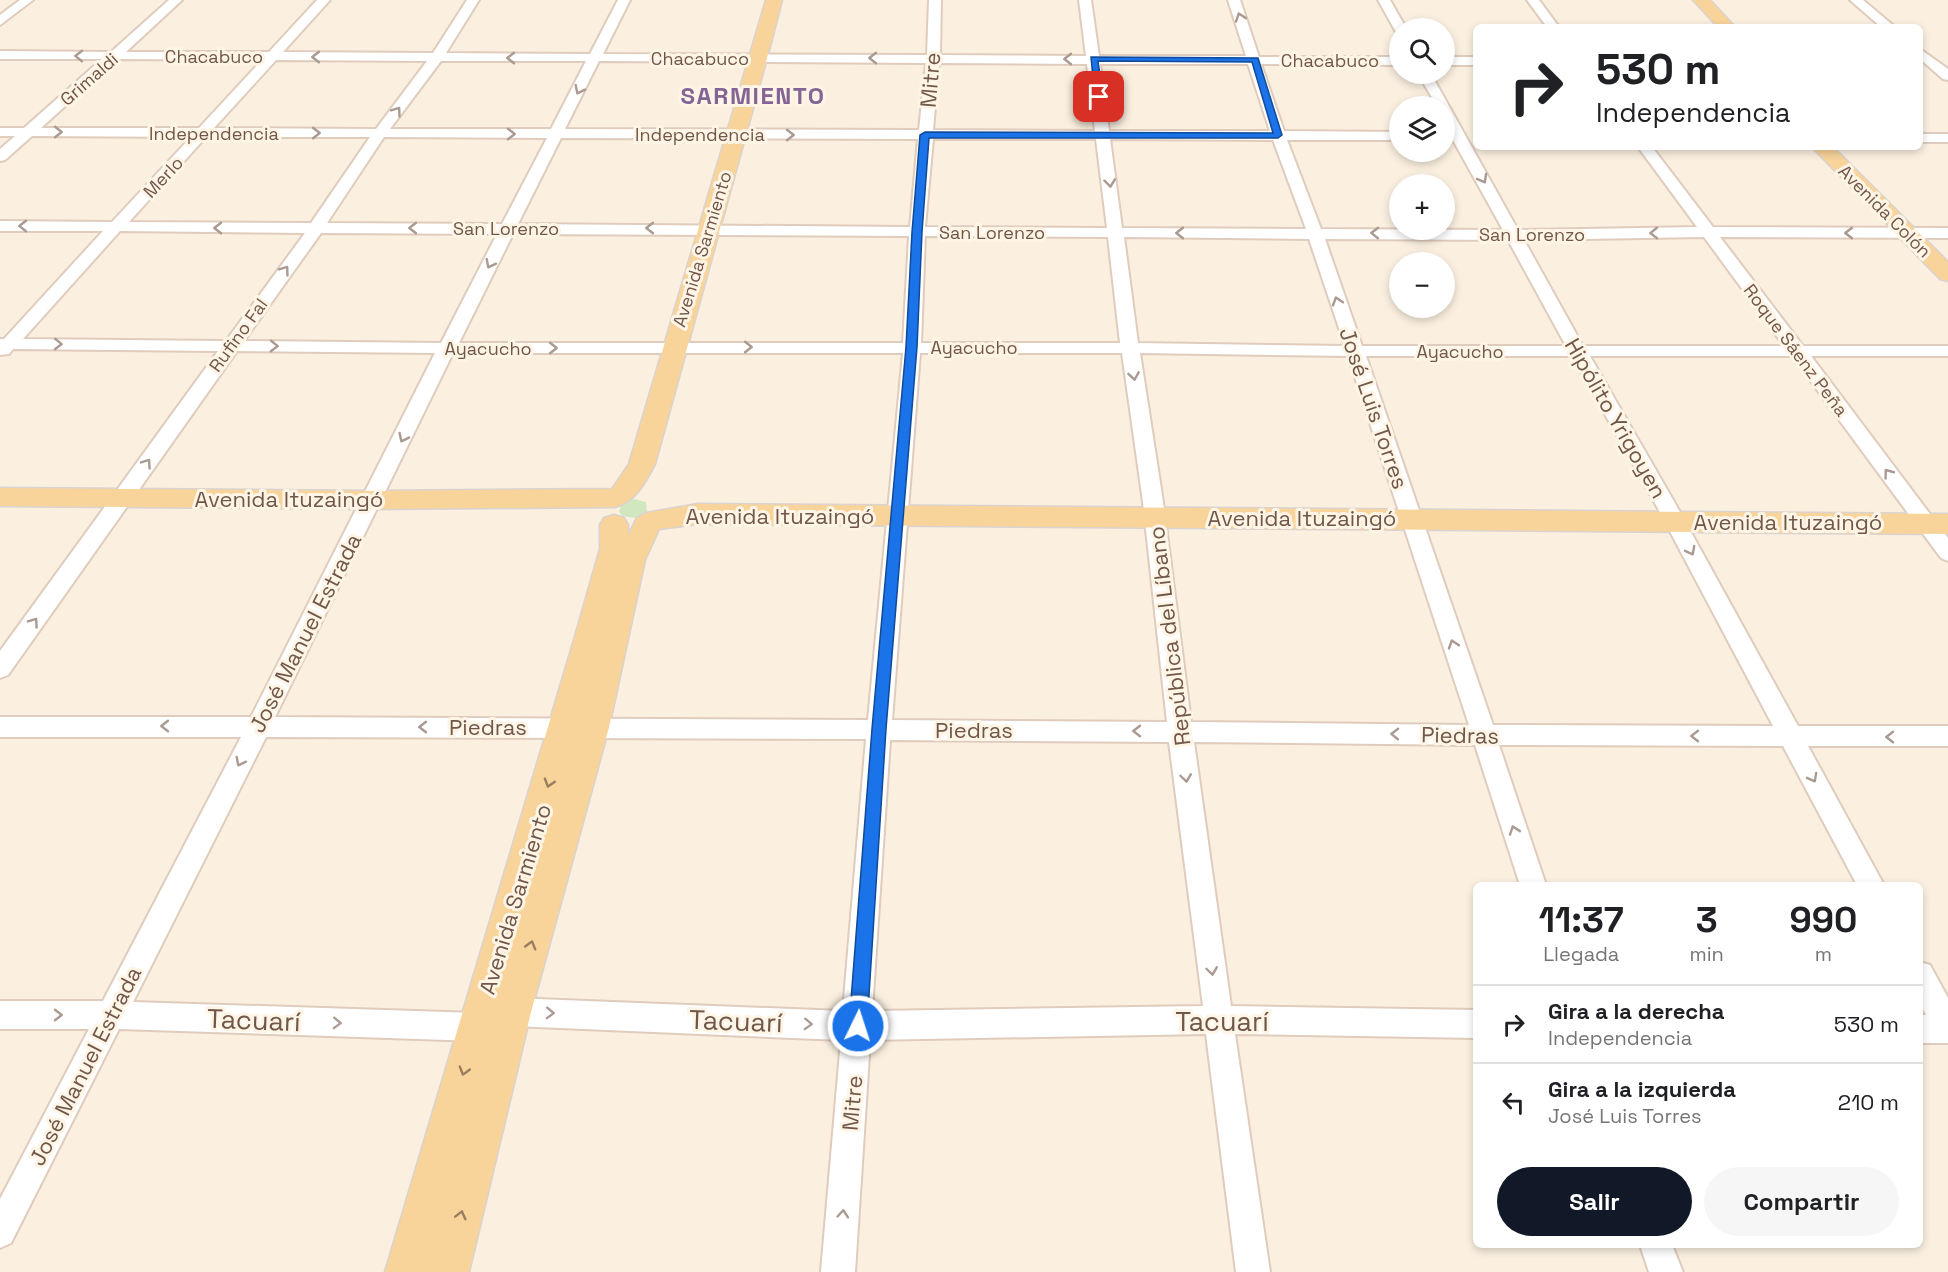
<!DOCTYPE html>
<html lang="es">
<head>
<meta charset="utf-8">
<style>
  body { margin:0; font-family:"Space Grotesk",sans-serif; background:#f6f6f6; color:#202124; height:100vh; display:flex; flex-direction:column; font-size:22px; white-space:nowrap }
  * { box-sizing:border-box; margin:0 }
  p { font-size:20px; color:#757577 }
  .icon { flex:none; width:33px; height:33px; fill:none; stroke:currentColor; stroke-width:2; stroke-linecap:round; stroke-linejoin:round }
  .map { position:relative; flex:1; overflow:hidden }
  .side { position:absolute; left:1473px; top:882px; width:450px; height:366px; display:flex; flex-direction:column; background:#fff; border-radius:9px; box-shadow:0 3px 9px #0003 }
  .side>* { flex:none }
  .guide { position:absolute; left:1473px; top:24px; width:450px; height:126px; border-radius:9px; box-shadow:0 3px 9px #0003; background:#fff; color:#202124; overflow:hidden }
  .controls { position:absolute; left:1389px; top:18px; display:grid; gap:12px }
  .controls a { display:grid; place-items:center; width:66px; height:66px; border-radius:50%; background:#fff; box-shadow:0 3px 9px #0003; font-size:30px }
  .pin { position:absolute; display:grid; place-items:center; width:51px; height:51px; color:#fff; margin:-26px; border-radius:12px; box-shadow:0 3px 9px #0006 }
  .me { position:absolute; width:66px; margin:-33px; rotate:4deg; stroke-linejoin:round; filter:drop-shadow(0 0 4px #0008) }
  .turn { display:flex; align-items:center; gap:21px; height:126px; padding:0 24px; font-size:27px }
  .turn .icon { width:78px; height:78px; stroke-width:2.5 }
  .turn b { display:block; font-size:42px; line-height:51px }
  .eta { display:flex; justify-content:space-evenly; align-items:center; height:102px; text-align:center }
  .eta b { font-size:36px; font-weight:800; line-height:42px }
  .button { display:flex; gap:12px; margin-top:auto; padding:12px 24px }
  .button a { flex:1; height:69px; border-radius:36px; background:#111827; color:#fff; font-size:24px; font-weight:800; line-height:69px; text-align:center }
  .button a+a { background:#f6f6f6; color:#202124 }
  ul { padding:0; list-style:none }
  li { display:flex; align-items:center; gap:18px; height:78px; padding:0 24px; border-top:2px solid #e0e0e0 }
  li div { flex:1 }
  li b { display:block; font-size:22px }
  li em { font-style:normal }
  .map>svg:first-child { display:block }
  .green { fill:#d0e7c0 }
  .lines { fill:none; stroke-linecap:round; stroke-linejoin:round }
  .minor-casing { stroke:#dfccbd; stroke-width:4 }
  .major-casing { stroke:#dad3d0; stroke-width:3 }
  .minor { fill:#fff; fill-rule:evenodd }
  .major { fill:#f8d49a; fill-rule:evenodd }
  .oneway { stroke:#aa9a92 }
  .oneway2 { stroke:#9a7c61 }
  .route { fill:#1a73e8; stroke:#114b97; stroke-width:1.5 }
  .labels { text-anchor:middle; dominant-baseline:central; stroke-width:6; stroke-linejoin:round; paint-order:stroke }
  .far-street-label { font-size:18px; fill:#715749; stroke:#fef5e6 }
  .street-label { font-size:22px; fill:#715749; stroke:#fef5e6 }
  .far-district-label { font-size:24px; font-weight:bold; letter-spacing:1.5px; fill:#836494; stroke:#fef5e6 }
  .near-street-label { font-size:27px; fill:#715749; stroke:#fef5e6 }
</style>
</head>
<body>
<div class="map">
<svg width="1948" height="1272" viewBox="0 0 1948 1272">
  <rect width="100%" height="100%" fill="#fbf0e0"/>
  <path class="green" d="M 634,499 L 646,502 L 647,511 L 636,518 L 622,516 L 619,511 L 622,504 Z"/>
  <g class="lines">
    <g class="minor-casing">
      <path id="minor" d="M 20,0 L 33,0 L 0,25 L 0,15 Z
        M 169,0 L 182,0 L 126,52 L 269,52 L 317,0 L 330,0 L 283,52 L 433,53 L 467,0 L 479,0 L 446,53 L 590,54 L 618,0 L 630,0 L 603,54 L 927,55 L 929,0 L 941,0 L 940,55 L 1086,56 L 1079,0 L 1091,0 L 1099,56 L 1246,56 L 1228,0 L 1240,0 L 1259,57 L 1400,57 L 1400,65 L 1261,64 L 1284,131 L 1400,132 L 1400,140 L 1287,140 L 1321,229 L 1503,230 L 1444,124 L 1444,106 L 1437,106 L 1418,74 L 1431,74 L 1518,230 L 1697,227 L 1638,147 L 1652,147 L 1713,227 L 1948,228 L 1948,238 L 1720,237 L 1803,346 L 1948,346 L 1948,356 L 1811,356 L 1948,538 L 1948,561 L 1941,558 L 1792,356 L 1590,356 L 1676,505 L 1798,726 L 1948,726 L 1948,746 L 1808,746 L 1884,885 L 1857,885 L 1783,746 L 1499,745 L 1546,885 L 1520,885 L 1475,745 L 1194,742 L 1231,1006 L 1476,1010 L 1476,1038 L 1235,1034 L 1270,1272 L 1236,1272 L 1206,1034 L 870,1040 L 855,1272 L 821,1272 L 841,1040 L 513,1026 L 477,1041 L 119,1029 L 11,1243 L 0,1248 L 0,1199 L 89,1029 L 0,1029 L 0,1001 L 103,1001 L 241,737 L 0,737 L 0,717 L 251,717 L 435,353 L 237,351 L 8,675 L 0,678 L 0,651 L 218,351 L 13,349 L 9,354 L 0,355 L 0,339 L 4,339 L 103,231 L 0,231 L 0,221 L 112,222 L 191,137 L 32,136 L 5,160 L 0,161 L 0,149 L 15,136 L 0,136 L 0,128 L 24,128 L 102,59 L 0,59 L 0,51 L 111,52 ZM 117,59 L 262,60 L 199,128 L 41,128 ZM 276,60 L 427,61 L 376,129 L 214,128 ZM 441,61 L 586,61 L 551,129 L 390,129 ZM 599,61 L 926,63 L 919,130 L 565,129 ZM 939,63 L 1087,64 L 1095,131 L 933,130 ZM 1100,64 L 1248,64 L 1270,131 L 1109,131 ZM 206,137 L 370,137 L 311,223 L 129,222 ZM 384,137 L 547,138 L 502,224 L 327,223 ZM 561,138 L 918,139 L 910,227 L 518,224 ZM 933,139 L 1096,139 L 1107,228 L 925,227 ZM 1110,139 L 1273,140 L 1306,229 L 1122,228 ZM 120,231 L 305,233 L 226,341 L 23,339 ZM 321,233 L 497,234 L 441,343 L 244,341 ZM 513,234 L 909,236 L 903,343 L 459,343 ZM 925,236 L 1108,237 L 1120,343 L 921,343 ZM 1124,237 L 1309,239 L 1345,346 L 1138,343 ZM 1704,237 L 1784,346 L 1583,346 L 1524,240 ZM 1325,239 L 1508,240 L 1566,346 L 1362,346 ZM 453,353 L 903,353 L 868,720 L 275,717 ZM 920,353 L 1122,353 L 1143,502 L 1167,722 L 892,720 ZM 1140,353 L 1348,356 L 1469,725 L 1191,722 L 1163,502 ZM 1366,356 L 1572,356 L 1656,505 L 1773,726 L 1493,725 ZM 266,737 L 866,739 L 843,1011 L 512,998 L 477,1013 L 133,1002 ZM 890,740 L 1169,742 L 1203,1006 L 872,1011 Z
        M 1378,0 L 1390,0 L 1406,28 L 1400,28 L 1400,33 L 1396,32 Z
        M 1527,0 L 1539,0 L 1559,27 L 1547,27 Z
        M 1850,0 L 1863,0 L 1895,27 L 1881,27 Z
        M 1920,49 L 1948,69 L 1948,80 L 1943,79 L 1920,59 Z
        M 1444,57 L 1476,57 L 1476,65 L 1444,65 Z
        M 1920,134 L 1948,134 L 1948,142 L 1920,142 Z
        M 1920,962 L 1930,965 L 1948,998 L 1948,1043 L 1920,1043 L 1920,1015 L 1926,1015 L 1920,1003 Z
        M 1640,1245 L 1672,1245 L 1683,1272 L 1649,1272 Z"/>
    </g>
    <g class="major-casing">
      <path id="major" d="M 766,0 L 782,0 L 767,58 L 655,464 C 645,483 636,501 615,507 L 373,509 L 0,506 L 0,488 L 373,491 L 612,489 L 629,464 Z
        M 1693,0 L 1710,0 L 1735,27 L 1718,27 Z
        M 1812,147 L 1833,147 L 1948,262 L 1948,281 L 1940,279 Z
        M 698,504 L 1948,514 L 1948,534 L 698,524 L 659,529 L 645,560 L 609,727 L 531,1012 L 469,1272 L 385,1272 L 574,640 L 600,549 L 600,525 L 604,518 L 614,515 L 624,518 L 628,525 L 628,536 L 637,518 L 646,513 Z"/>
    </g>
    <use href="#minor" class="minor"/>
    <use href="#major" class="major"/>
  </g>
  <defs><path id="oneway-chevron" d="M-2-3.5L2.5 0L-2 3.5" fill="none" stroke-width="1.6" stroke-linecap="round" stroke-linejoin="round" transform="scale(1.5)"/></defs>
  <g class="oneway">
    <use href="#oneway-chevron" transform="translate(1240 17) rotate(-109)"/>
    <use href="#oneway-chevron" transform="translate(79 56) rotate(-179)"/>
    <use href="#oneway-chevron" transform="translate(316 57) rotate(-180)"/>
    <use href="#oneway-chevron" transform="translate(511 58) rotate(180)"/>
    <use href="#oneway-chevron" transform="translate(873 58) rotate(180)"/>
    <use href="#oneway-chevron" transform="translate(1068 59) rotate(-180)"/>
    <use href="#oneway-chevron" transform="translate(579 90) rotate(117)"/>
    <use href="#oneway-chevron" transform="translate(397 111) rotate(-54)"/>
    <use href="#oneway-chevron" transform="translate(58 132)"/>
    <use href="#oneway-chevron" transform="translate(316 133)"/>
    <use href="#oneway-chevron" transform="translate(511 134)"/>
    <use href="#oneway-chevron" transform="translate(790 135)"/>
    <use href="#oneway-chevron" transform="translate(1483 179) rotate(61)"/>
    <use href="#oneway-chevron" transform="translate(1110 183) rotate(83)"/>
    <use href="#oneway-chevron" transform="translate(23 226) rotate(-179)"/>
    <use href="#oneway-chevron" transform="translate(218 228) rotate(-180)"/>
    <use href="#oneway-chevron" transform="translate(413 228) rotate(180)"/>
    <use href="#oneway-chevron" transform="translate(650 228) rotate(-180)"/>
    <use href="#oneway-chevron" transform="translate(1180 233) rotate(180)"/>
    <use href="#oneway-chevron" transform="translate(1375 233) rotate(-179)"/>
    <use href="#oneway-chevron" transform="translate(1654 233) rotate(179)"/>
    <use href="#oneway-chevron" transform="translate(1849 233) rotate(-180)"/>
    <use href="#oneway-chevron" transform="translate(490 264) rotate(117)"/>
    <use href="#oneway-chevron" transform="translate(285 270) rotate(-54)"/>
    <use href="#oneway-chevron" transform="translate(1337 301) rotate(-108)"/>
    <use href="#oneway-chevron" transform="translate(58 344) rotate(1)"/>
    <use href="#oneway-chevron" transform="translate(274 346) rotate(1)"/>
    <use href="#oneway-chevron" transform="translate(748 347)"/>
    <use href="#oneway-chevron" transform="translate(553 348)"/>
    <use href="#oneway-chevron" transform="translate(1134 376) rotate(81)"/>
    <use href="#oneway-chevron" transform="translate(403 438) rotate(116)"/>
    <use href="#oneway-chevron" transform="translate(147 463) rotate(-55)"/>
    <use href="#oneway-chevron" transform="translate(1888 473) rotate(-127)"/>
    <use href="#oneway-chevron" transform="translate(1691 551) rotate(62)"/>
    <use href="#oneway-chevron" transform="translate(34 622) rotate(-55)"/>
    <use href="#oneway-chevron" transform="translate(1453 644) rotate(-108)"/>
    <use href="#oneway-chevron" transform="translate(165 726) rotate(180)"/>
    <use href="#oneway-chevron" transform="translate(423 727) rotate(-180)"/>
    <use href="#oneway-chevron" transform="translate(1137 731) rotate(-180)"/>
    <use href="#oneway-chevron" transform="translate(1395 734) rotate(-179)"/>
    <use href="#oneway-chevron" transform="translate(1695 736) rotate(-180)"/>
    <use href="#oneway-chevron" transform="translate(1890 737) rotate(180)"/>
    <use href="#oneway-chevron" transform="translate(240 762) rotate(117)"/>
    <use href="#oneway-chevron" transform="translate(1186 778) rotate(82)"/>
    <use href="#oneway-chevron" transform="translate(1813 778) rotate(62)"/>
    <use href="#oneway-chevron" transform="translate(1514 830) rotate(-109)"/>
    <use href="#oneway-chevron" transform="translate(1212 971) rotate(82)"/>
    <use href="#oneway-chevron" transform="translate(550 1013) rotate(2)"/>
    <use href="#oneway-chevron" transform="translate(58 1015)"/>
    <use href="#oneway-chevron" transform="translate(337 1023) rotate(2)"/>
    <use href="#oneway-chevron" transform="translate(808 1024) rotate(2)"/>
    <use href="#oneway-chevron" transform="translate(843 1214) rotate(-85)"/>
  </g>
  <g class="oneway2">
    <use href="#oneway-chevron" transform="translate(549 783) rotate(107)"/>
    <use href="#oneway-chevron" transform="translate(531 945) rotate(-74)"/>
    <use href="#oneway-chevron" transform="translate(464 1071) rotate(106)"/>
    <use href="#oneway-chevron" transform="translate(461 1215) rotate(-76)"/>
  </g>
  <path class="route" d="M 1091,57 L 1258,58 L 1282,135 L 1278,138 L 929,138 L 922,232 L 917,347 L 886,729 L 867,1026 L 864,1032 L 858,1035 L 852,1032 L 849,1026 L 872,729 L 906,347 L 912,232 L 920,135 L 925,132 L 1273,133 L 1252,62 L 1098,61 L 1103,97 L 1099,100 L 1095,97 Z"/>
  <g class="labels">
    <g class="far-street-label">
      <text x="214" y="56">Chacabuco</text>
      <text x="700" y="58">Chacabuco</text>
      <text x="1330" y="60">Chacabuco</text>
      <text transform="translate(89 79) rotate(-41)">Grimaldi</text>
      <text x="214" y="133">Independencia</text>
      <text x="700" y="134">Independencia</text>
      <text transform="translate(163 177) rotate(-47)">Merlo</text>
      <text transform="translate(1885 211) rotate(45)">Avenida Colón</text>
      <text x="506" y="228">San Lorenzo</text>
      <text x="992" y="232">San Lorenzo</text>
      <text x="1532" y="234">San Lorenzo</text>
      <text transform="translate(702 249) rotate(-73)">Avenida Sarmiento</text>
      <text transform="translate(238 335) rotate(-54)">Rufino Fal</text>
      <text x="974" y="347">Ayacucho</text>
      <text x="488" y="348">Ayacucho</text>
      <text transform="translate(1796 350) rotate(53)">Roque Sáenz Peña</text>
      <text x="1460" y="351">Ayacucho</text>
    </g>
    <g class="street-label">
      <text transform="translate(930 80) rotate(-85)">Mitre</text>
      <text transform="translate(1374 408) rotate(71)">José Luis Torres</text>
      <text transform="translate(1616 418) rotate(60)">Hipólito Yrigoyen</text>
      <text x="289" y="499">Avenida Ituzaingó</text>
      <text x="780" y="516">Avenida Ituzaingó</text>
      <text x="1302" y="518">Avenida Ituzaingó</text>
      <text x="1788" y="522">Avenida Ituzaingó</text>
      <text transform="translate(305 633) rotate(-63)">José Manuel Estrada</text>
      <text transform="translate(1169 636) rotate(-97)">República del Líbano</text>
      <text x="488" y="727">Piedras</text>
      <text x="974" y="730">Piedras</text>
      <text transform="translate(1460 735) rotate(1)">Piedras</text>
      <text transform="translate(515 899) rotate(-73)">Avenida Sarmiento</text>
      <text transform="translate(85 1066) rotate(-63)">José Manuel Estrada</text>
      <text transform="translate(852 1103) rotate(-85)">Mitre</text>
    </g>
    <g class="far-district-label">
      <text x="753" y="95">SARMIENTO</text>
    </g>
    <g class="near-street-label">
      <text transform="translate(254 1020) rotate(2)">Tacuarí</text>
      <text transform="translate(736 1021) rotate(2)">Tacuarí</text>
      <text x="1222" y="1021">Tacuarí</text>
    </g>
  </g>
</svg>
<div class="controls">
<a><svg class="icon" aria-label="search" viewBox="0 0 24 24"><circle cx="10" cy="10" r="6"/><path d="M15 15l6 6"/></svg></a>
<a><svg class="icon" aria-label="layers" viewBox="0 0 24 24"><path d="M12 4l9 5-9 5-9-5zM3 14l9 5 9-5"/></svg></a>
<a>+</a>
<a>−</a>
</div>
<div class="pin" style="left:1099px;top:97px;background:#d93025"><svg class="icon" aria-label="arrive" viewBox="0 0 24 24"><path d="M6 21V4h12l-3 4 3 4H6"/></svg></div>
<svg class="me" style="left:858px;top:1026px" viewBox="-20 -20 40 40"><circle r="17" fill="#1a73e8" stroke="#fff" stroke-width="3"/><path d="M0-11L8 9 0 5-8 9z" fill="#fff"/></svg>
<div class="guide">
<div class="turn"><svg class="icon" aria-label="right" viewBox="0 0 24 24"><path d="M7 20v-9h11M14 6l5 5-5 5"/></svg><div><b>530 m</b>Independencia</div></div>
</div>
<section class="side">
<div class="eta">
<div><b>11:37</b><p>Llegada</p></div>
<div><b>3</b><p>min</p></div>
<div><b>990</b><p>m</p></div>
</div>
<ul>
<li><svg class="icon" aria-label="right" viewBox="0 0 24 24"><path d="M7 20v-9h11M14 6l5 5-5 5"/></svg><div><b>Gira a la derecha</b><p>Independencia</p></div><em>530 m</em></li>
<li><svg class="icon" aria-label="left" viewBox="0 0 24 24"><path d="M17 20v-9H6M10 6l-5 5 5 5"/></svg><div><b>Gira a la izquierda</b><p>José Luis Torres</p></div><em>210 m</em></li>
</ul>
<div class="button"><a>Salir</a><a>Compartir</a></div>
</section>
</div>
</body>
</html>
